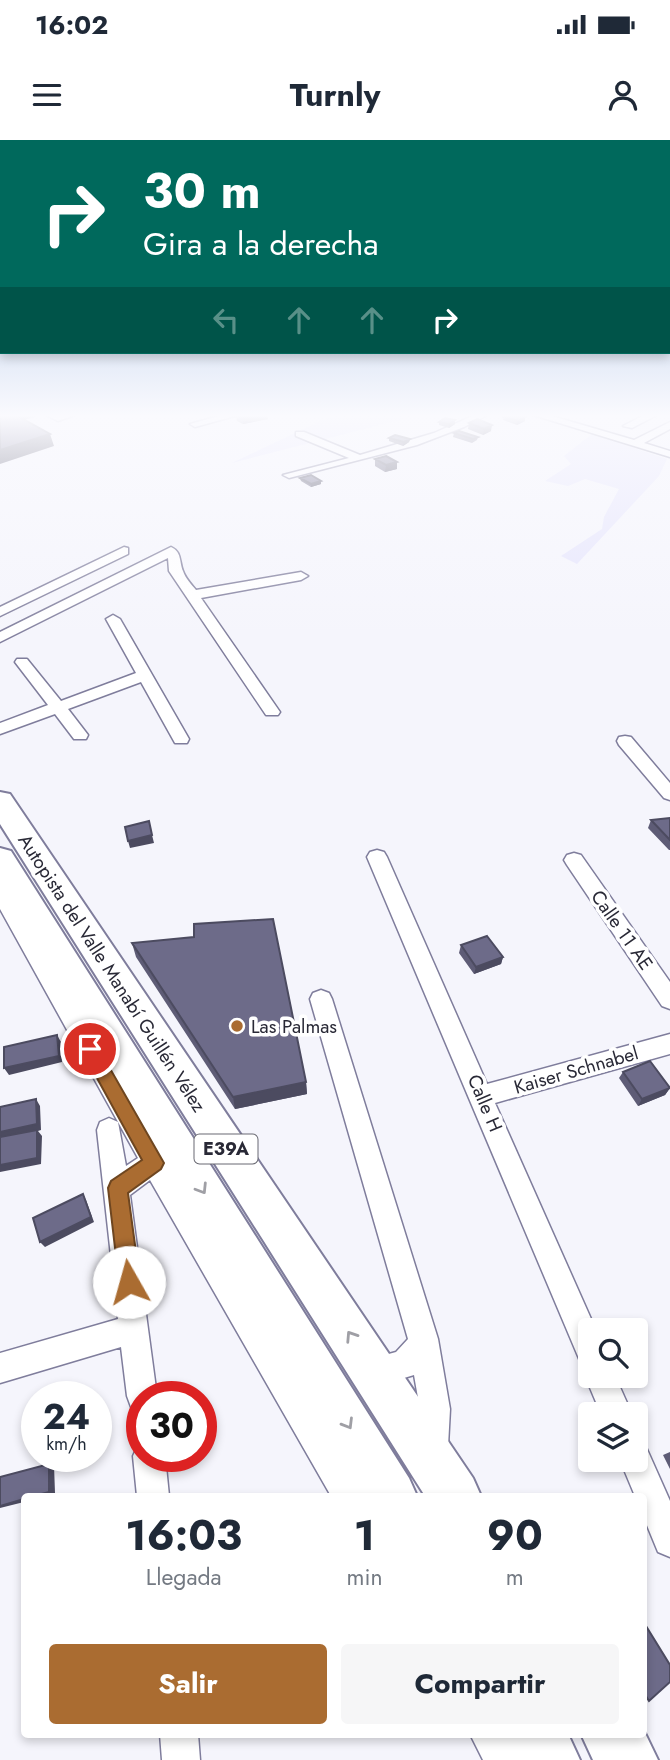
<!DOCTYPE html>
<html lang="es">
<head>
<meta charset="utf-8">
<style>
  body { margin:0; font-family:Jost,sans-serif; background:#f6f6f7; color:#1f2937; height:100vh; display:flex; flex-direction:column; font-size:26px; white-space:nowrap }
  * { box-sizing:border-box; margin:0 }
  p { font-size:23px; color:#747a83 }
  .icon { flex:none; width:38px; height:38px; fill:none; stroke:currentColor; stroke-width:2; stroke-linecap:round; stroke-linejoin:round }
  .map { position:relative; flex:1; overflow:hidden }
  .sheet { position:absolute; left:21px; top:1353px; width:626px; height:245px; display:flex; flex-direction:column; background:#fff; border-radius:7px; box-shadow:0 4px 10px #0003 }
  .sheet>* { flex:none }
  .guide { position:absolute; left:0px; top:0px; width:670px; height:214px; box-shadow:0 4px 10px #0003; background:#00695c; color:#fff; overflow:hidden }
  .controls { position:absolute; left:578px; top:1178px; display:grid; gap:14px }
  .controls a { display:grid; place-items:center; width:70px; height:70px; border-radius:7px; background:#fff; box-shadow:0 4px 10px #0003; font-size:35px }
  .speed { position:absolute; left:21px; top:1241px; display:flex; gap:14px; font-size:35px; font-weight:700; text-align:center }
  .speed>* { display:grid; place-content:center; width:91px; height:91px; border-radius:50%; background:#fff; box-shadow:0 4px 10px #0003; line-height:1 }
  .speed small { font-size:18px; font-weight:400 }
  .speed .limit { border:10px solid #d22; background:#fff; color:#111 }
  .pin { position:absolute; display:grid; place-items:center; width:60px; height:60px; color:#fff; margin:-30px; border:4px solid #fff; border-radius:50%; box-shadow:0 2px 7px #0007 }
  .me { position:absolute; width:77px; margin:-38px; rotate:353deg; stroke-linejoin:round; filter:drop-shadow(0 0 5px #0008) }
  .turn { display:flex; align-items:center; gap:24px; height:147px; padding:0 28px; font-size:32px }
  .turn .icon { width:91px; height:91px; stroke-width:2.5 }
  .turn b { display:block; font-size:49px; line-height:60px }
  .lanes { display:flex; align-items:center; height:66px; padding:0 28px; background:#0003; justify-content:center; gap:35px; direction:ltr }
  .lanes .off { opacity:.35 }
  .eta { display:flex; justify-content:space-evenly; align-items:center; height:119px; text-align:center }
  .eta b { font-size:42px; font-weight:700; line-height:49px }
  .button { display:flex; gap:14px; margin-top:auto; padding:14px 28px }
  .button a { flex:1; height:80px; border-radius:7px; background:#aa6c31; color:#fff; font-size:28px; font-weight:700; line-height:80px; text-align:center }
  .button a+a { background:#f6f6f7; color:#1f2937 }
  .status { display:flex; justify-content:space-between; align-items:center; height:49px; padding:0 35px; background:#fff; direction:ltr }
  .status svg { height:19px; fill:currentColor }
  header { display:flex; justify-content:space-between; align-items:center; height:91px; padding:0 28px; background:#fff; font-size:32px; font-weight:700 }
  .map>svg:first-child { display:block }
  .green { fill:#e5e4fc }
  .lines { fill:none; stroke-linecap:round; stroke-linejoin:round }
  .street-casing { stroke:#7f7d9c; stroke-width:3 }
  .primary-casing { stroke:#7f7d9c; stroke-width:4 }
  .street { fill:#fff; fill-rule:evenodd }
  .primary { fill:#fff; fill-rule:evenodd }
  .wall { fill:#5e5c76 }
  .shaded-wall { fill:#4c4b60 }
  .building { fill:#6d6b89; stroke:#4c4b60; stroke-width:2 }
  .oneway { stroke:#9f9fa5 }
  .route { fill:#aa6c31; stroke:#6e4620; stroke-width:2 }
  .poi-dot { fill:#aa6c31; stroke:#fff; stroke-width:2.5 }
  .labels { text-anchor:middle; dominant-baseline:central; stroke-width:7; stroke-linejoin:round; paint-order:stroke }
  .shield { fill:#fff; stroke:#696972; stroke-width:2 }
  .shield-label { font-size:18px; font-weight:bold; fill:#292936 }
  .street-label { font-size:19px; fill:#292936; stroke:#fff }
  .poi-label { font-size:19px; fill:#292936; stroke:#fff; text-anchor:start }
</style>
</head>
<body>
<div class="status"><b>16:02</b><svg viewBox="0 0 49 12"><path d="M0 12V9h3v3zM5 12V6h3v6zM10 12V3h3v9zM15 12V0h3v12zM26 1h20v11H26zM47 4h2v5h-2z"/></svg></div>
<header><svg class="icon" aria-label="menu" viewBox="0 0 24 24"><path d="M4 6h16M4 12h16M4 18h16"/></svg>Turnly<svg class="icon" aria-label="person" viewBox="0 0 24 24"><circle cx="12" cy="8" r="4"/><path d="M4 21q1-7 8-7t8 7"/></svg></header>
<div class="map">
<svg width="670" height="1620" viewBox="0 0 670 1620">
  <rect width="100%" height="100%" fill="#f5f5fc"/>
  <path class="green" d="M 335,274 L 423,274 L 232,323 Z
    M 592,294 L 667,319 L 659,336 L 577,424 L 561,416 L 602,389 L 604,377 L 619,349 L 585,339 L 568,346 L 545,341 L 571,324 L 564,316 Z"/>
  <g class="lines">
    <g class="street-casing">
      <path id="street" d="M 44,274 L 78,274 L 58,281 Z
        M 226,274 L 242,274 L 195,287 L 190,284 Z
        M 477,274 L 489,274 L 464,287 L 417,305 L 289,338 L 283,335 L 349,318 L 296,296 L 296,292 L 304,292 L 360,315 L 434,293 Z
        M 530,274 L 545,274 L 634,300 L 670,282 L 670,289 L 644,303 L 670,311 L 670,317 Z
        M 646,274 L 659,274 L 632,288 L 623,286 Z
        M 124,407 L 128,408 L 128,414 L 0,476 L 0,467 Z
        M 171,407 C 182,412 179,421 183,431 C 185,438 192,445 196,450 L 301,432 L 308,436 L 301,440 L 201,458 L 280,572 L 278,575 L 266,575 L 169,431 L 168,418 L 0,502 L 0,492 Z
        M 113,475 L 120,479 L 189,599 L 187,603 L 175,603 L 141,542 L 68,569 L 88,595 L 86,599 L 74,599 L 55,574 L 0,594 L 0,583 L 48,565 L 15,522 L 17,519 L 27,519 L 61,561 L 136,533 L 106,479 Z
        M 625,596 L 631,597 L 670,643 L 670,660 L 664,658 L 619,605 L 617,601 L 619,597 Z
        M 377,710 L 384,712 L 387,717 L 487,944 L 670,894 L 670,914 L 495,963 L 596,1190 L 590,1190 L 590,1236 L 615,1236 L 632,1274 L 601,1274 L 585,1236 L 589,1225 L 580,1221 L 367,717 L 370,712 Z
        M 574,713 L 581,715 L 670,842 L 670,869 L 662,866 L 567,725 L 564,720 L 567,715 Z
        M 0,744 L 7,746 L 157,1004 L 165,1001 L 174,1005 L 178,1013 L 170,1025 L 365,1356 L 331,1356 L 150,1040 L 130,1055 L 157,1256 L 142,1256 L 142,1271 L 131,1267 L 127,1256 L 121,1207 L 0,1243 L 0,1213 L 118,1179 L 97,990 L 100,982 L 109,978 L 118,982 L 126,1026 L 138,1018 L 0,769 Z
        M 321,850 L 329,853 L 332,859 L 438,1199 L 450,1269 L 448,1306 L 443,1317 L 432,1322 L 421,1317 L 416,1306 L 420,1269 L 414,1235 L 374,1247 L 363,1243 L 359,1232 L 363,1221 L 396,1212 L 408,1199 L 310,859 L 313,853 Z
        M 635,1302 L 646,1307 L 670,1361 L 670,1417 L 658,1412 L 644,1378 L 644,1356 L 635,1356 L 620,1320 L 635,1320 Z
        M 142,1303 L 142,1316 L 165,1316 L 169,1356 L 137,1356 L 133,1316 L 138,1305 Z
        M 160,1594 L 198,1594 L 200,1620 L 162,1620 Z
        M 470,1594 L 510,1594 L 523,1620 L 483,1620 Z"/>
    </g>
    <g class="primary-casing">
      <path id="primary" d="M 0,652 L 10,654 L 473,1338 L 481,1356 L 425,1356 L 0,684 Z
        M 0,708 L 11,711 L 409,1338 L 417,1356 L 362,1356 L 0,745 Z
        M 644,1591 L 658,1620 L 593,1620 L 581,1594 L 644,1594 Z
        M 504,1594 L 568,1594 L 580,1620 L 516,1620 Z"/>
    </g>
    <use href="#street" class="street"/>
    <use href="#primary" class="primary"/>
  </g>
  <path class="wall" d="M 239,274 L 267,274 L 268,279 L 243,284 L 237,281 L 236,275 Z
    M 504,277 L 525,277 L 525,281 L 517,285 L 503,280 Z
    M 455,280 L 455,284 L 449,288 L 439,285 L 439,282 Z
    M 469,283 L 491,291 L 483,295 L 468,289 Z
    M 454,293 L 478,297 L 477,300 L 472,303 L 453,297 Z
    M 389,298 L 410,299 L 409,302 L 403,306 L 389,301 Z
    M 375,319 L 397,322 L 397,329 L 385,332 L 375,326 Z
    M 300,338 L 321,341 L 321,344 L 311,347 L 301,341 Z
    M 670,678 L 670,710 L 669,710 L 648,688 L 651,680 Z
    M 132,803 L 306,942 L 307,954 L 235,969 L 136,817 Z
    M 461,805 L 503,817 L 501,824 L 474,834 L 459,813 Z
    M 623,932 L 670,948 L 665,955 L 638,966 L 619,938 Z
    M 670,1312 L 670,1329 L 663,1315 Z"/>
  <path class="shaded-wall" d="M 34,274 L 35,277 L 23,280 L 22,277 Z
    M 262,274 L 267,274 L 268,279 L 243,284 L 243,278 Z
    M 525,277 L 525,281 L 517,285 L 518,281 Z
    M 455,280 L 455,284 L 449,288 L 449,284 Z
    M 492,285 L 491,291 L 483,295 L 484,289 Z
    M 50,294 L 54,306 L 0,324 L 0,310 Z
    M 410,299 L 409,302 L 403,306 L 404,302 Z
    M 397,322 L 397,329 L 385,332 L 386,325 Z
    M 321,341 L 321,344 L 311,347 L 311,344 Z
    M 152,695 L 154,703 L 130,708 L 128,701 Z
    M 503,817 L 501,824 L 474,834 L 476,827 Z
    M 57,895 L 61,902 L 62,922 L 9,935 L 4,928 Z
    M 306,942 L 307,954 L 235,969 L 233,957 Z
    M 670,948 L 665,955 L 638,966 L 642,959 Z
    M 36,959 L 40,966 L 41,990 L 38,991 L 42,996 L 41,1024 L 0,1032 L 0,992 Z
    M 83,1054 L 86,1060 L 94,1082 L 45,1107 L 40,1102 Z
    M 49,1324 L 54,1325 L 55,1353 L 44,1356 L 34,1356 Z
    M 24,1359 L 24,1362 L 0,1368 L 0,1366 Z"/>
  <path class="building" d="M 0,274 L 14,274 L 50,294 L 0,310 Z
    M 17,274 L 34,274 L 22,277 Z
    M 239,274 L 262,274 L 243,278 L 236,275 Z
    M 510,274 L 513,274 L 525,277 L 518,281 L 504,277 Z
    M 445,278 L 455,280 L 449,284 L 439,282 Z
    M 477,279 L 492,285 L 484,289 L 469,283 Z
    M 459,291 L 478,297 L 473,299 L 454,293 Z
    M 395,295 L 410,299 L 404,302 L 389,298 Z
    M 386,316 L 397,322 L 386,325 L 375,319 Z
    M 311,335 L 321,341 L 311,344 L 300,338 Z
    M 670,678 L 670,700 L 651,680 Z
    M 149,681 L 152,695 L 128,701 L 125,687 Z
    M 273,779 L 306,942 L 233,957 L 132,803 L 194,797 L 194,784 Z
    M 487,796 L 503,817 L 476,827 L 461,805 Z
    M 57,895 L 59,916 L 4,928 L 4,907 Z
    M 650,921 L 670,948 L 642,959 L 623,932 Z
    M 36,959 L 37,984 L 0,992 L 0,967 Z
    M 37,990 L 37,1018 L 0,1025 L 0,997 Z
    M 83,1054 L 91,1077 L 40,1102 L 33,1078 Z
    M 49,1324 L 49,1352 L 34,1356 L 24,1356 L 24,1359 L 0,1366 L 0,1337 Z
    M 646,1486 L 670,1525 L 670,1542 L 649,1561 L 644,1553 L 644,1488 Z"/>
  <defs><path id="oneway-chevron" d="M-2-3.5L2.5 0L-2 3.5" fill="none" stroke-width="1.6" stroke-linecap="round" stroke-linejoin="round" transform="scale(1.75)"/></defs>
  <g class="oneway">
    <use href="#oneway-chevron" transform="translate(202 1049) rotate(58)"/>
    <use href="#oneway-chevron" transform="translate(351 1196) rotate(-123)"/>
    <use href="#oneway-chevron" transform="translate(348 1284) rotate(59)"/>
  </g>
  <linearGradient id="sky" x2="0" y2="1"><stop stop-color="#92b2df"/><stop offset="0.55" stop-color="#fafafe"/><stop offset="1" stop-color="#fafafe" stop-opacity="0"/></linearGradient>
  <rect width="670" height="501" fill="url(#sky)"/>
  <path class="route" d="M 90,902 L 96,904 L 164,1023 L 161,1029 L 128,1053 L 140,1142 L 137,1150 L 129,1153 L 122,1150 L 119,1142 L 108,1048 L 111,1041 L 142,1020 L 81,909 L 84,904 Z"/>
  <circle class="poi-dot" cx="237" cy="886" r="7"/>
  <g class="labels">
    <rect class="shield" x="194.5" y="994.5" width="63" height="29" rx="5"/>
    <g class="shield-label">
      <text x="226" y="1009">E39A</text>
    </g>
    <g class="street-label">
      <text transform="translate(622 790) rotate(55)">Calle 11 AE</text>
      <text transform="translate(112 833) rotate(57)">Autopista del Valle Manabí Guillén Vélez</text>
      <text transform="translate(576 930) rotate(-16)">Kaiser Schnabel</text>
      <text transform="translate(485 963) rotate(67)">Calle H</text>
    </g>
    <g class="poi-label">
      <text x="251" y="886">Las Palmas</text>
    </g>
  </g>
</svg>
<div class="controls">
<a><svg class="icon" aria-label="search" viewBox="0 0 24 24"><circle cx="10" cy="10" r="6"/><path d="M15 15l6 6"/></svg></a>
<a><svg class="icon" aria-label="layers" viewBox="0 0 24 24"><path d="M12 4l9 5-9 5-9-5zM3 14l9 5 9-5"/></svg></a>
</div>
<div class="speed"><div>24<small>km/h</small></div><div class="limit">30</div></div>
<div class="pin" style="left:90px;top:909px;background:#d93025"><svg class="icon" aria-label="arrive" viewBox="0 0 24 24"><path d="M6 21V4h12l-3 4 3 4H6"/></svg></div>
<svg class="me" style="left:129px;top:1142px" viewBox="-20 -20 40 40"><circle r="19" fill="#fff"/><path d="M0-13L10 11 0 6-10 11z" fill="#aa6c31"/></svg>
<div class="guide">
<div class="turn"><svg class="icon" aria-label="right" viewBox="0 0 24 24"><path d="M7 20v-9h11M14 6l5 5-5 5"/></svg><div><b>30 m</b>Gira a la derecha</div></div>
<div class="lanes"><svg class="icon off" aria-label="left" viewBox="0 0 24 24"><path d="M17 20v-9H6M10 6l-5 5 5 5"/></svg><svg class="icon off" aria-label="ahead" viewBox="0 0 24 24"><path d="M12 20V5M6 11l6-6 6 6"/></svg><svg class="icon off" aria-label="ahead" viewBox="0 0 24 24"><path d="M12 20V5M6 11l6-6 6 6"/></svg><svg class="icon" aria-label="right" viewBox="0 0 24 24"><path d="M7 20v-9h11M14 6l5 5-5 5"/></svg></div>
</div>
<section class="sheet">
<div class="eta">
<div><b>16:03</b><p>Llegada</p></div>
<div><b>1</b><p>min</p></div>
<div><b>90</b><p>m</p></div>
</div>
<div class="button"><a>Salir</a><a>Compartir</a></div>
</section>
</div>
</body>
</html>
